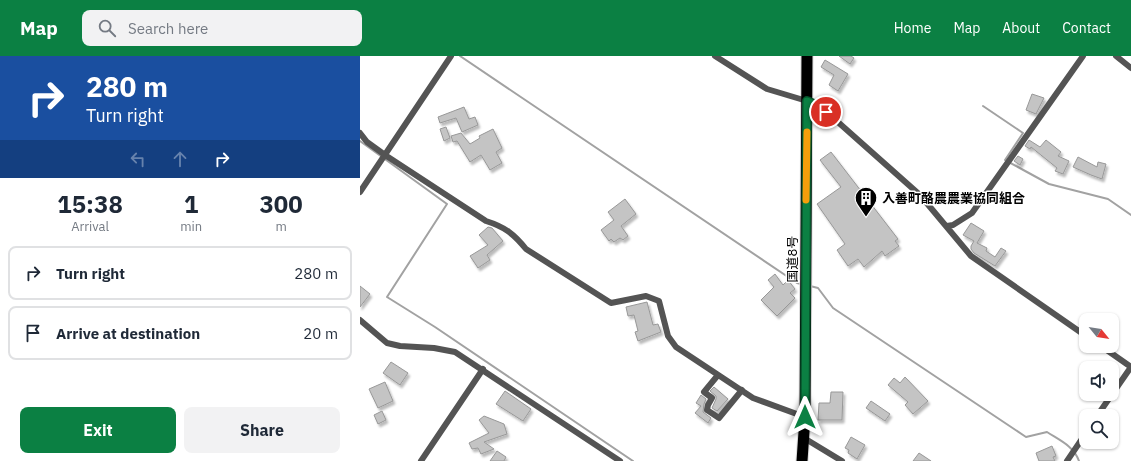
<!DOCTYPE html>
<html lang="en">
<head>
<meta charset="utf-8">
<style>
  body { margin:0; font-family:"IBM Plex Sans","Noto Sans JP",sans-serif; background:#f2f2f3; color:#1f2937; height:100vh; display:flex; flex-direction:column; font-size:15px; white-space:nowrap }
  * { box-sizing:border-box; margin:0 }
  p { font-size:13px; color:#747a83 }
  .icon { flex:none; width:22px; height:22px; fill:none; stroke:currentColor; stroke-width:2; stroke-linecap:round; stroke-linejoin:round }
  .map { position:relative; flex:1; overflow:hidden }
  .side { display:flex; flex-direction:column; background:#fff; width:360px }
  .side>* { flex:none }
  .top-card { background:#1a4fa0; color:#fff; overflow:hidden }
  .needle { width:26px; rotate:120deg }
  .fabs { position:absolute; left:719px; top:257px; display:grid; gap:8px }
  .fabs a { display:grid; place-items:center; width:40px; height:40px; border-radius:8px; background:#fff; box-shadow:0 1px 3px #0004; font-size:20px }
  .pin { position:absolute; display:grid; place-items:center; width:34px; height:34px; color:#fff; margin:-17px; border:2px solid #fff; border-radius:50%; box-shadow:0 1px 4px #0007 }
  .me { position:absolute; width:44px; margin:-22px; rotate:0deg; stroke-linejoin:round; filter:drop-shadow(0 0 3px #0008) }
  .turn { display:flex; align-items:center; gap:14px; height:84px; padding:0 20px; font-size:18px }
  .turn .icon { width:52px; height:52px; stroke-width:2.5 }
  .turn b { display:block; font-size:28px; line-height:34px }
  .lanes { display:flex; align-items:center; height:38px; padding:0 20px; background:#0003; justify-content:center; gap:20px; direction:ltr }
  .lanes .off { opacity:.35 }
  .eta { display:flex; justify-content:space-evenly; align-items:center; height:68px; text-align:center }
  .eta b { font-size:24px; font-weight:700; line-height:28px }
  .primary-button { display:flex; gap:8px; margin-top:auto; padding:8px 20px }
  .primary-button a { flex:1; height:46px; border-radius:8px; background:#0b8043; color:#fff; font-size:16px; font-weight:700; line-height:46px; text-align:center }
  .primary-button a+a { background:#f2f2f3; color:#1f2937 }
  ul { padding:0; list-style:none }
  li { display:flex; align-items:center; gap:12px; height:54px; margin:0 8px 6px; padding:0 12px; border:2px solid #e0e1e3; border-radius:8px }
  li div { flex:1 }
  li b { display:block; font-size:15px }
  li em { font-style:normal }
  header { display:flex; align-items:center; gap:24px; box-sizing:border-box; height:56px; padding:0 20px; background:#0b8043; color:#fff }
  header strong { font-size:19px }
  nav { display:flex; gap:22px; margin-inline-start:auto; font-size:14px }
  .search { width:280px; height:36px; background:#f2f2f3; display:flex; align-items:center; gap:10px; box-sizing:border-box; padding:0 14px; border-radius:8px; color:#747a83; font-size:15px }
  main { display:flex; flex:1; min-height:0 }
  .map>svg:first-child { display:block }
  .lines { fill:none; stroke-linecap:round; stroke-linejoin:round }
  .stream { stroke:#a2a2a2; stroke-width:2 }
  .building { fill:#c4c4c4; stroke:#989898; filter:url(#shadow) }
  .trunk-casing { stroke:#dbdbdb; stroke-width:13 }
  .minor { stroke:#545454; stroke-width:6 }
  .trunk { stroke:#000; stroke-width:11 }
  .route-casing { stroke:#07532c; stroke-width:10 }
  .route { stroke:#0b8043; stroke-width:7 }
  .slow { stroke:#f59e0b; stroke-width:7 }
  .labels { text-anchor:middle; dominant-baseline:central; stroke-width:3; stroke-linejoin:round; paint-order:stroke }
  .poi-label { font-size:13px; font-weight:bold; fill:#000; stroke:#fff; text-anchor:start }
  .street-label { font-size:13px; fill:#000; stroke:#fff }
</style>
</head>
<body>
<header>
<strong>Map</strong>
<div class="search"><svg class="icon" aria-label="search" viewBox="0 0 24 24"><circle cx="10" cy="10" r="6"/><path d="M15 15l6 6"/></svg>Search here</div>
<nav><a>Home</a><a>Map</a><a>About</a><a>Contact</a></nav>
</header>
<main>
<section class="side">
<div class="top-card">
<div class="turn"><svg class="icon" aria-label="right" viewBox="0 0 24 24"><path d="M7 20v-9h11M14 6l5 5-5 5"/></svg><div><b>280 m</b>Turn right</div></div>
<div class="lanes"><svg class="icon off" aria-label="left" viewBox="0 0 24 24"><path d="M17 20v-9H6M10 6l-5 5 5 5"/></svg><svg class="icon off" aria-label="ahead" viewBox="0 0 24 24"><path d="M12 20V5M6 11l6-6 6 6"/></svg><svg class="icon" aria-label="right" viewBox="0 0 24 24"><path d="M7 20v-9h11M14 6l5 5-5 5"/></svg></div>
</div>
<div class="eta">
<div><b>15:38</b><p>Arrival</p></div>
<div><b>1</b><p>min</p></div>
<div><b>300</b><p>m</p></div>
</div>
<ul>
<li><svg class="icon" aria-label="right" viewBox="0 0 24 24"><path d="M7 20v-9h11M14 6l5 5-5 5"/></svg><div><b>Turn right</b></div><em>280 m</em></li>
<li><svg class="icon" aria-label="arrive" viewBox="0 0 24 24"><path d="M6 21V4h12l-3 4 3 4H6"/></svg><div><b>Arrive at destination</b></div><em>20 m</em></li>
</ul>
<div class="primary-button"><a>Exit</a><a>Share</a></div>
</section>
<div class="map">
<svg width="771" height="405" viewBox="0 0 771 405">
  <defs>
    <filter id="shadow"><feDropShadow dx="2" dy="3" stdDeviation="1" flood-color="#0004"/></filter>
  </defs>
  <rect width="100%" height="100%" fill="#fff"/>
  <g class="lines">
    <path class="stream" d="M 100,0 L 437,227 L 441,228
      M 623,50 L 663,77 L 645,104 L 689,128 L 748,143 L 771,159
      M 0,85 L 87,148 L 27,241 L 75,271 L 273,405
      M 450,230 L 458,232 L 473,252 L 666,381 L 687,376 C 699,384 714,390 719,405"/>
  </g>
  <path class="building" d="M 479,0 L 491,0 L 494,2 L 490,8 Z
    M 465,4 L 488,18 L 478,35 L 469,29 L 474,19 L 461,11 Z
    M 672,38 L 684,42 L 676,58 L 666,54 Z
    M 104,51 L 109,63 L 115,61 L 118,69 L 102,76 L 96,62 L 80,67 L 78,61 Z
    M 86,71 L 90,82 L 84,85 L 80,73 Z
    M 133,73 L 142,92 L 136,96 L 142,107 L 130,114 L 121,99 L 110,106 L 97,85 L 93,86 L 91,80 L 101,77 L 110,88 L 120,82 L 119,80 Z
    M 669,84 L 680,91 L 686,84 L 701,96 L 698,100 L 709,105 L 703,118 L 695,115 L 697,112 L 671,91 L 670,93 L 665,90 Z
    M 471,96 L 538,183 L 535,185 L 539,190 L 525,200 L 522,195 L 504,211 L 498,203 L 488,210 L 477,194 L 485,188 L 457,148 L 481,131 L 460,104 Z
    M 658,100 L 663,103 L 660,109 L 654,105 Z
    M 718,101 L 737,111 L 738,106 L 746,108 L 742,123 L 731,119 L 713,111 Z
    M 265,143 L 276,158 L 261,170 L 268,180 L 263,184 L 260,182 L 254,186 L 251,183 L 249,185 L 241,174 L 254,164 L 248,156 Z
    M 611,167 L 624,175 L 617,187 L 627,192 L 626,195 L 635,201 L 641,192 L 646,195 L 635,210 L 614,197 L 611,193 L 611,190 L 614,185 L 603,179 Z
    M 128,171 L 132,172 L 143,185 L 127,199 L 130,204 L 118,212 L 110,200 L 128,189 L 119,179 Z
    M 415,218 L 423,229 L 428,224 L 435,233 L 430,237 L 435,242 L 417,260 L 401,244 L 414,231 L 408,224 Z
    M 0,230 L 10,238 L 0,251 Z
    M 287,246 L 293,269 L 298,268 L 301,276 L 278,285 L 275,276 L 278,275 L 274,259 L 268,260 L 266,251 Z
    M 31,306 L 48,317 L 40,329 L 23,317 Z
    M 545,321 L 568,345 L 553,358 L 545,349 L 548,346 L 528,329 L 534,322 L 540,327 Z
    M 25,326 L 33,345 L 18,352 L 9,333 Z
    M 354,331 L 368,343 L 357,355 L 352,352 L 356,343 L 356,340 L 350,335 Z
    M 145,335 L 171,353 L 163,365 L 136,348 Z
    M 471,336 L 483,336 L 482,364 L 458,364 L 459,347 L 470,347 Z
    M 341,339 L 346,343 L 344,348 L 343,356 L 351,362 L 348,367 L 335,357 L 341,350 L 336,347 Z
    M 511,345 L 530,358 L 525,365 L 506,352 Z
    M 22,355 L 26,364 L 18,368 L 14,359 Z
    M 124,360 L 144,368 L 147,378 L 124,386 L 134,393 L 121,398 L 118,392 L 112,393 L 109,387 L 129,377 L 119,364 Z
    M 491,381 L 505,389 L 497,403 L 488,397 L 489,394 L 485,392 Z
    M 692,390 L 696,400 L 693,401 L 695,405 L 679,405 L 676,397 Z
    M 137,395 L 146,401 L 144,405 L 130,405 Z
    M 559,397 L 571,405 L 553,405 Z"/>
  <g class="lines">
    <g class="trunk-casing">
      <path id="trunk" d="M 442,405 L 445,361 L 447,0"/>
    </g>
    <path class="minor" d="M 355,0 L 407,33 L 447,45 L 461,51 L 560,139 L 611,200 L 726,280
      M 756,0 L 771,12
      M 0,77 L 7,86 L 25,99 L 126,165 C 145,171 154,178 166,193 L 251,247 L 286,240 L 299,245 L 308,280 L 316,291 L 393,342 L 445,361
      M 0,136 L 91,0
      M 587,170 L 593,169 L 612,157 L 723,0
      M 0,264 L 27,287 L 40,290 L 74,292 L 95,296 L 260,405
      M 741,290 L 771,311
      M 358,319 L 344,336 L 352,342 L 348,349 L 347,354 L 359,362 L 382,334
      M 737,360 L 771,311
      M 444,382 L 482,405
      M 61,405 L 123,313
      M 707,405 L 726,377"/>
    <use href="#trunk" class="trunk"/>
  </g>
  <g class="lines">
    <g class="route-casing">
      <path id="route" d="M 445,361 L 447,45 L 461,51 L 466,56"/>
    </g>
    <use href="#route" class="route"/>
    <path class="slow" d="M 446,144 L 447,76"/>
  </g>
  <defs>
    <g id="building-pin" transform="scale(1.15)"><path d="M0 17L-7.5 6A9.5 9.5 0 1 1 7.5 6Z" fill="#000" stroke="#fff"/><path d="M-4-6H4V6H1V3H-1V6H-4ZM-2.5-4.3h1.7v1.8h-1.7ZM.8-4.3h1.7v1.8H.8ZM-2.5-1h1.7V.8h-1.7ZM.8-1h1.7V.8H.8Z" fill="#fff"/></g>
  </defs>
  <g fill-rule="evenodd">
    <use href="#building-pin" x="506" y="142"/>
  </g>
  <g class="labels">
    <g class="poi-label">
      <text x="522" y="142">入善町酪農農業協同組合</text>
    </g>
    <g class="street-label">
      <text transform="translate(432 203) rotate(-90)">国道8号</text>
    </g>
  </g>
</svg>
<div class="fabs">
<a><svg class="needle" viewBox="-14 -14 28 28"><path d="M0-13l5 13h-10z" fill="#e53935"/><path d="M0 13l5-13h-10z" fill="#747a83"/></svg></a>
<a><svg class="icon" aria-label="sound" viewBox="0 0 24 24"><path d="M4 9h4l5-4v14l-5-4H4zM17 9q2 3 0 6"/></svg></a>
<a><svg class="icon" aria-label="search" viewBox="0 0 24 24"><circle cx="10" cy="10" r="6"/><path d="M15 15l6 6"/></svg></a>
</div>
<div class="pin" style="left:466px;top:56px;background:#d93025"><svg class="icon" aria-label="arrive" viewBox="0 0 24 24"><path d="M6 21V4h12l-3 4 3 4H6"/></svg></div>
<svg class="me" style="left:445px;top:361px" viewBox="-20 -20 40 40"><path d="M0-17L14 15 0 8-14 15z" fill="#0b8043" stroke="#fff" stroke-width="4"/></svg>
</div>
</main>
</body>
</html>
